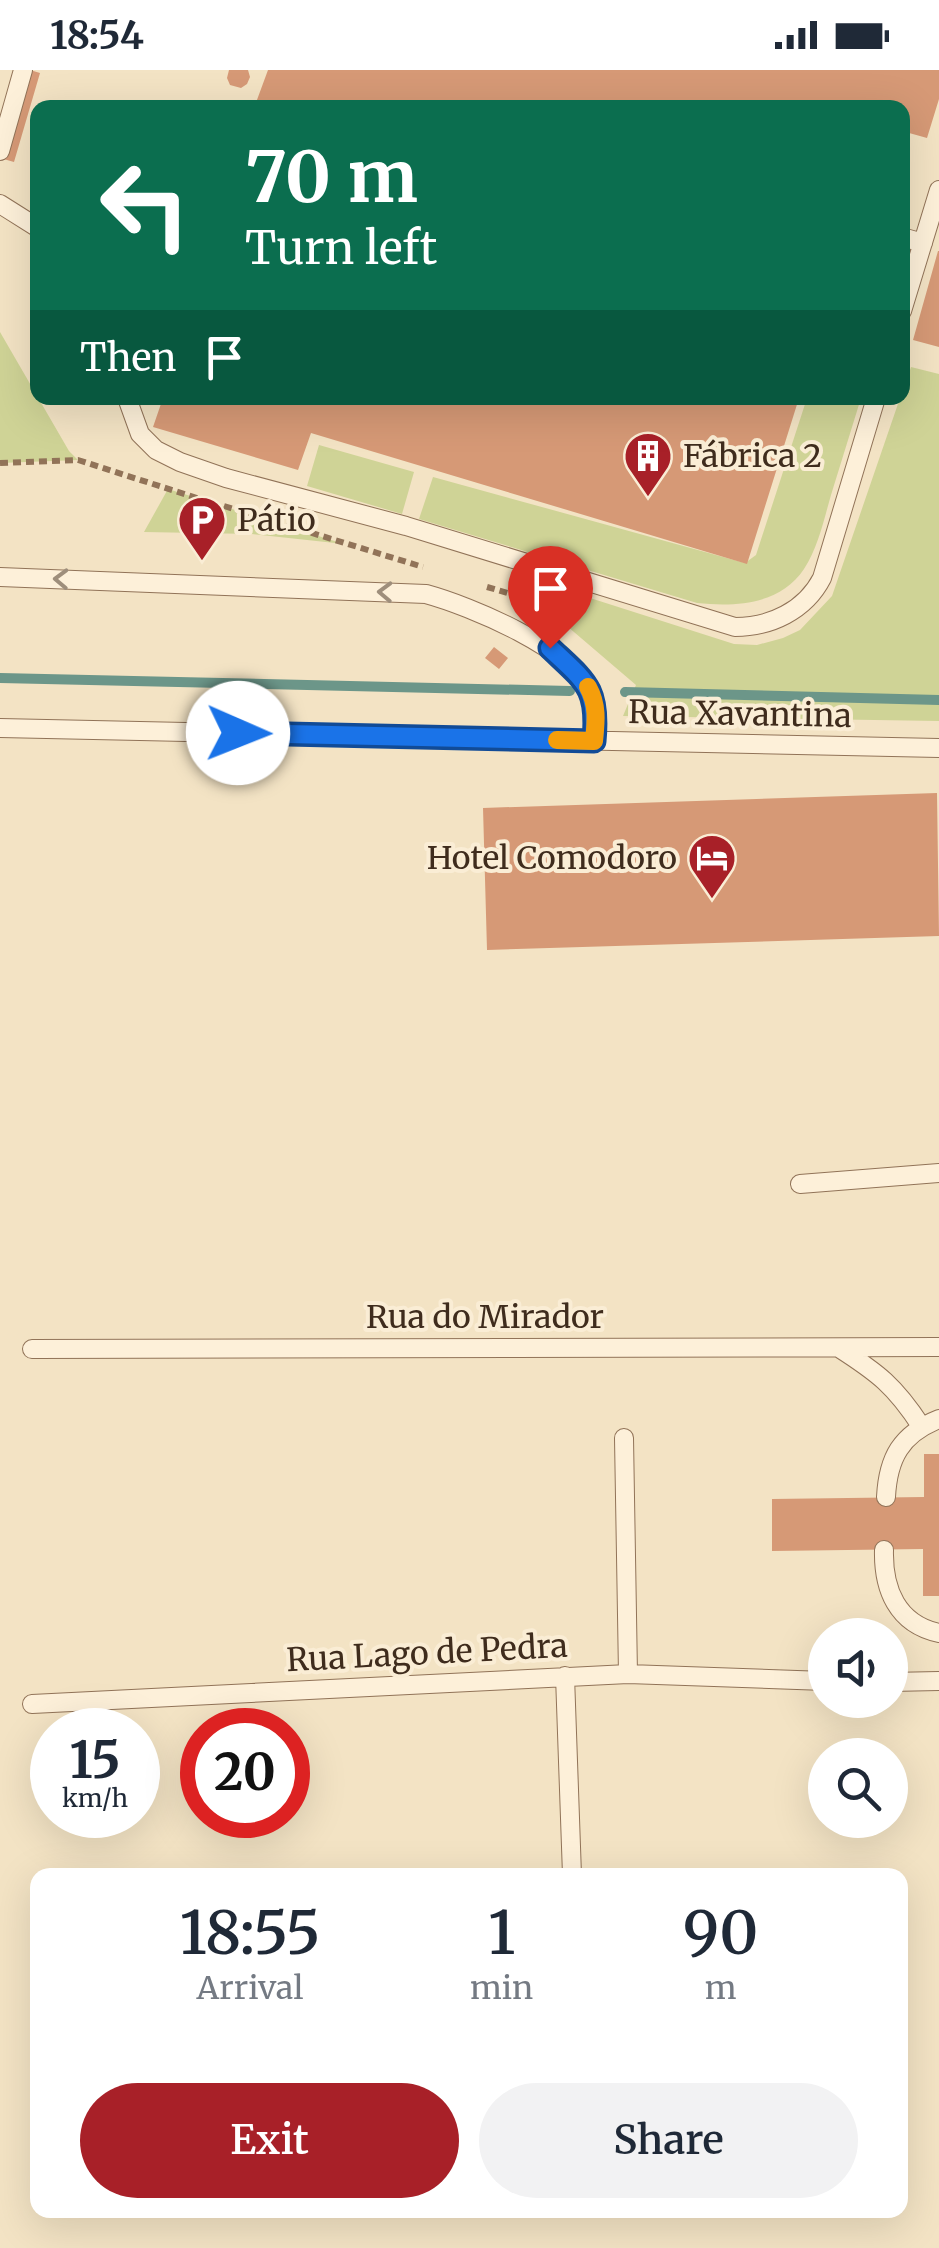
<!DOCTYPE html>
<html lang="en">
<head>
<meta charset="utf-8">
<style>
  body { margin:0; font-family:Merriweather,serif; background:#f2f2f3; color:#1f2937; height:100vh; display:flex; flex-direction:column; font-size:38px; white-space:nowrap }
  * { box-sizing:border-box; margin:0 }
  p { font-size:32px; color:#747a83 }
  .icon { flex:none; width:55px; height:55px; fill:none; stroke:currentColor; stroke-width:2; stroke-linecap:round; stroke-linejoin:round }
  .map { position:relative; flex:1; overflow:hidden }
  .drawer { position:absolute; left:30px; top:1798px; width:878px; height:350px; display:flex; flex-direction:column; background:#fff; border-radius:20px; box-shadow:0 10px 40px #0002 }
  .drawer>* { flex:none }
  .hud { position:absolute; left:30px; top:30px; width:880px; height:305px; border-radius:20px; box-shadow:0 10px 40px #0002; background:#0b6e4f; color:#fff; overflow:hidden }
  .buttons { position:absolute; left:808px; top:1548px; display:grid; gap:20px }
  .buttons a { display:grid; place-items:center; width:100px; height:100px; border-radius:50%; background:#fff; box-shadow:0 10px 40px #0002; font-size:50px }
  .speed { position:absolute; left:30px; top:1638px; display:flex; gap:20px; font-size:50px; font-weight:700; text-align:center }
  .speed>* { display:grid; place-content:center; width:130px; height:130px; border-radius:50%; background:#fff; box-shadow:0 10px 40px #0002; line-height:1 }
  .speed small { font-size:25px; font-weight:400 }
  .speed .limit { border:15px solid #d22; background:#fff; color:#111 }
  .pin { position:absolute; display:grid; place-items:center; width:85px; height:85px; color:#fff; margin:-102px -42px; border-radius:50% 50% 50% 0; rotate:-45deg; box-shadow:0 0 10px #0007 }
  .pin .icon { rotate:45deg }
  .me { position:absolute; width:110px; margin:-55px; rotate:91deg; stroke-linejoin:round; filter:drop-shadow(0 0 8px #0008) }
  .turn { display:flex; align-items:center; gap:35px; height:210px; padding:0 50px; font-size:45px }
  .turn .icon { width:130px; height:130px; stroke-width:2.5 }
  .turn b { display:block; font-size:70px; line-height:85px }
  .then { display:flex; align-items:center; height:95px; padding:0 50px; background:#0003; gap:20px; font-size:38px }
  .eta { display:flex; justify-content:space-evenly; align-items:center; height:170px; text-align:center }
  .eta b { font-size:60px; font-weight:600; line-height:70px }
  .cta { display:flex; gap:20px; margin-top:auto; padding:20px 50px }
  .cta a { flex:1; height:115px; border-radius:60px; background:#a82028; color:#fff; font-size:40px; font-weight:600; line-height:115px; text-align:center }
  .cta a+a { background:#f2f2f3; color:#1f2937 }
  .status { display:flex; justify-content:space-between; align-items:center; height:70px; padding:0 50px; background:#fff; direction:ltr }
  .status svg { height:28px; fill:currentColor }
  .map>svg:first-child { display:block }
  .green { fill:#cfd396 }
  .lines { fill:none; stroke-linecap:round; stroke-linejoin:round }
  .stream { stroke:#6c9689; stroke-width:10 }
  .building { fill:#d69976 }
  .service-casing { stroke:#917358; stroke-width:20 }
  .path { stroke:#917358; stroke-width:6; stroke-dasharray:8 5; stroke-linecap:butt }
  .service { stroke:#fdf0d9; stroke-width:18 }
  .oneway { stroke:#9e8e7b }
  .route-casing { stroke:#114b97; stroke-width:25 }
  .route { stroke:#1a73e8; stroke-width:18 }
  .slow { stroke:#f59e0b; stroke-width:18 }
  .labels { text-anchor:middle; dominant-baseline:central; stroke-width:8; stroke-linejoin:round; paint-order:stroke }
  .poi-label { font-size:32px; fill:#3f2c1d; stroke:#faedd5; text-anchor:start }
  .street-label { font-size:32px; fill:#3f2c1d; stroke:#faedd5 }
</style>
</head>
<body>
<div class="status"><b>18:54</b><svg viewBox="0 0 49 12"><path d="M0 12V9h3v3zM5 12V6h3v6zM10 12V3h3v9zM15 12V0h3v12zM26 1h20v11H26zM47 4h2v5h-2z"/></svg></div>
<div class="map">
<svg width="939" height="2178" viewBox="0 0 939 2178">
  <rect width="100%" height="100%" fill="#f3e3c4"/>
  <path class="green" d="M 0,262 L 69,381 L 78,390 L 0,393 Z
    M 911,297 L 939,304 L 939,651 L 623,646 L 636,615 L 526,521 L 534,514 L 540,512 L 734,574 L 757,575 L 783,568 L 800,560 L 832,526 L 900,328 L 902,328 L 903,321 Z
    M 807,328 L 861,328 C 851,360 841,393 831,425 C 824,449 818,478 804,499 C 780,535 735,537 697,533 L 419,449 L 433,407 L 745,493 L 756,485 Z
    M 319,375 L 414,402 L 402,444 L 307,416 Z
    M 168,419 L 344,474 L 252,464 L 144,462 Z"/>
  <g class="lines">
    <path class="stream" d="M 0,608 L 570,621
      M 625,622 L 939,630"/>
  </g>
  <path class="building" d="M 30,0 L 40,3 L 14,92 L 0,88 Z
    M 229,0 L 248,0 L 250,7 L 247,14 L 241,18 L 230,15 L 227,8 Z
    M 268,0 L 939,0 L 939,29 L 927,68 L 902,61 L 902,38 L 254,38 Z
    M 938,181 L 939,181 L 939,277 L 913,270 Z
    M 163,328 L 799,328 L 747,494 L 311,363 L 298,400 L 153,357 Z
    M 494,577 L 508,588 L 499,599 L 485,588 Z
    M 937,723 L 939,866 L 487,880 L 483,738 Z
    M 924,1384 L 939,1384 L 939,1526 L 923,1526 L 923,1479 L 772,1481 L 772,1429 L 924,1427 Z"/>
  <g class="lines">
    <g class="service-casing">
      <path id="service" d="M 0,81 L 23,0
        M 0,134 L 38,158
        M 902,167 L 923,173
        M 902,241 L 939,120
        M 127,328 L 140,364 L 156,380 L 180,392 L 226,408 L 406,456 L 735,557 C 770,557 805,541 822,508 L 876,328
        M 0,507 L 426,524 C 470,536 574,579 592,624 C 598,640 596,655 594,671
        M 0,658 L 939,678
        M 800,1114 L 939,1103
        M 839,1278 C 878,1303 895,1316 921,1356
        M 32,1279 L 939,1277
        M 624,1368 L 628,1604
        M 886,1427 C 888,1388 901,1364 939,1349
        M 884,1480 C 883,1519 897,1554 939,1563
        M 565,1606 L 572,1805
        M 890,1612 L 939,1611
        M 32,1634 L 628,1604 L 825,1611"/>
    </g>
    <path class="path" d="M 0,393 L 78,390 L 203,430
      M 224,436 L 423,497
      M 487,517 L 518,526 L 533,539"/>
    <use href="#service" class="service"/>
  </g>
  <defs><path id="oneway-chevron" d="M-2-3.5L2.5 0L-2 3.5" fill="none" stroke-width="1.6" stroke-linecap="round" stroke-linejoin="round" transform="scale(2.5)"/></defs>
  <g class="oneway">
    <use href="#oneway-chevron" transform="translate(61 509) rotate(-178)"/>
    <use href="#oneway-chevron" transform="translate(385 522) rotate(-178)"/>
  </g>
  <g class="lines">
    <g class="route-casing">
      <path id="route" d="M 238,663 L 594,671 C 599,618 586,612 550,578"/>
    </g>
    <use href="#route" class="route"/>
    <path class="slow" d="M 557,670 L 594,671 C 596,652 598,635 588,617"/>
  </g>
  <defs>
    <g id="building-pin" transform="scale(2.5)"><path d="M0 17L-7.5 6A9.5 9.5 0 1 1 7.5 6Z" fill="#a82028" stroke="#faedd5"/><path d="M-4-6H4V6H1V3H-1V6H-4ZM-2.5-4.3h1.7v1.8h-1.7ZM.8-4.3h1.7v1.8H.8ZM-2.5-1h1.7V.8h-1.7ZM.8-1h1.7V.8H.8Z" fill="#fff"/></g>
    <g id="parking-pin" transform="scale(2.5)"><path d="M0 17L-7.5 6A9.5 9.5 0 1 1 7.5 6Z" fill="#a82028" stroke="#faedd5"/><path d="M-3.5-5.5H1a3.5 3.5 0 0 1 0 7H-1V5.5H-3.5ZM-1-3.4V-.6H.8a1.4 1.4 0 0 0 0-2.8Z" fill="#fff"/></g>
    <g id="hotel-pin" transform="scale(2.5)"><path d="M0 17L-7.5 6A9.5 9.5 0 1 1 7.5 6Z" fill="#a82028" stroke="#faedd5"/><path d="M-6-4.5h1.5V1H6V5H4.5V3h-9V5H-6ZM-4 0a1.8 1.8 0 1 1 3.6 0ZM.5 0V-2.5h3Q6-2.5 6 0Z" fill="#fff"/></g>
  </defs>
  <g fill-rule="evenodd">
    <use href="#building-pin" x="648" y="386"/>
    <use href="#parking-pin" x="202" y="450"/>
    <use href="#hotel-pin" x="712" y="788"/>
  </g>
  <g class="labels">
    <g class="poi-label">
      <text x="683" y="386">Fábrica 2</text>
      <text x="237" y="450">Pátio</text>
      <text x="677" y="788" text-anchor="end">Hotel Comodoro</text>
    </g>
    <g class="street-label">
      <text transform="translate(740 644) rotate(1)">Rua Xavantina</text>
      <text x="485" y="1247">Rua do Mirador</text>
      <text transform="translate(427 1583) rotate(-3)">Rua Lago de Pedra</text>
    </g>
  </g>
</svg>
<div class="buttons">
<a><svg class="icon" aria-label="sound" viewBox="0 0 24 24"><path d="M4 9h4l5-4v14l-5-4H4zM17 9q2 3 0 6"/></svg></a>
<a><svg class="icon" aria-label="search" viewBox="0 0 24 24"><circle cx="10" cy="10" r="6"/><path d="M15 15l6 6"/></svg></a>
</div>
<div class="speed"><div>15<small>km/h</small></div><div class="limit">20</div></div>
<div class="pin" style="left:550px;top:578px;background:#d93025"><svg class="icon" aria-label="arrive" viewBox="0 0 24 24"><path d="M6 21V4h12l-3 4 3 4H6"/></svg></div>
<svg class="me" style="left:238px;top:663px" viewBox="-20 -20 40 40"><circle r="19" fill="#fff"/><path d="M0-13L10 11 0 6-10 11z" fill="#1a73e8"/></svg>
<div class="hud">
<div class="turn"><svg class="icon" aria-label="left" viewBox="0 0 24 24"><path d="M17 20v-9H6M10 6l-5 5 5 5"/></svg><div><b>70 m</b>Turn left</div></div>
<div class="then">Then<svg class="icon" aria-label="arrive" viewBox="0 0 24 24"><path d="M6 21V4h12l-3 4 3 4H6"/></svg></div>
</div>
<section class="drawer">
<div class="eta">
<div><b>18:55</b><p>Arrival</p></div>
<div><b>1</b><p>min</p></div>
<div><b>90</b><p>m</p></div>
</div>
<div class="cta"><a>Exit</a><a>Share</a></div>
</section>
</div>
</body>
</html>
